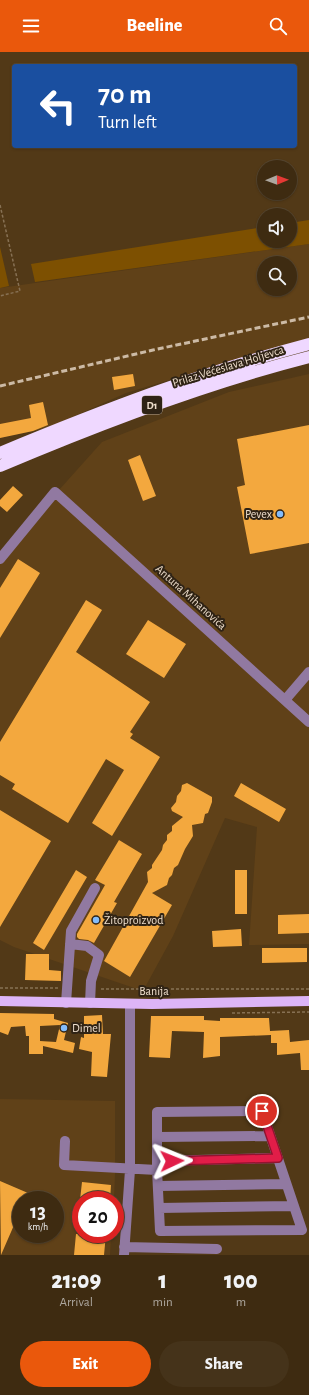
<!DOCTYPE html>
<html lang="en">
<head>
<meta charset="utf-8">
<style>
  body { margin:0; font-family:"Alegreya Sans",sans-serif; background:#45331a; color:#f1f3f6; height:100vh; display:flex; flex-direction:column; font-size:15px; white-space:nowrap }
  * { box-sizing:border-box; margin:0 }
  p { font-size:13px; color:#ada79f }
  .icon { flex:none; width:22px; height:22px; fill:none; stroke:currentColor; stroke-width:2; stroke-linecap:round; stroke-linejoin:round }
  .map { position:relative; height:1203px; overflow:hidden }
  .panel { display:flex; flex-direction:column; background:#3e2b11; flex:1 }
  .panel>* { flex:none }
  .top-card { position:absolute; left:12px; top:12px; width:285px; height:84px; border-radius:4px; box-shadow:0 1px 3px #0004,0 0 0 1px #574731; background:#1a4fa0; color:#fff; overflow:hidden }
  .needle { width:26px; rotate:89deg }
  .controls { position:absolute; left:257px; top:108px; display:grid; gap:8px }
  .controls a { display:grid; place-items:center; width:40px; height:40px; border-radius:50%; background:#3e2b11; box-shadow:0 1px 3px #0004,0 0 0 1px #574731; font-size:20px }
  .speed { position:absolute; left:12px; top:1139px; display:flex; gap:8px; font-size:20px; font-weight:700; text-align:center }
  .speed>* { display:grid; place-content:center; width:52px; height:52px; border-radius:50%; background:#3e2b11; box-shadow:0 1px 3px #0004,0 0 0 1px #574731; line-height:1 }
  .speed small { font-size:10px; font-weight:400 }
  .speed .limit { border:6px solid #d22; background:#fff; color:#111 }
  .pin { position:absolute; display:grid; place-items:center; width:34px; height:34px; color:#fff; margin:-17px; border:2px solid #fff; border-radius:50%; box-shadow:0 1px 4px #0007 }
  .me { position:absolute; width:44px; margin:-22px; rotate:88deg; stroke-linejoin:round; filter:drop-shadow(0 0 3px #0008) }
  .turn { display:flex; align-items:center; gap:14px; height:84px; padding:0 20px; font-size:18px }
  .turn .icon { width:52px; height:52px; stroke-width:2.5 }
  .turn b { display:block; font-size:28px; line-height:34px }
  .eta { display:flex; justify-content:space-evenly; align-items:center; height:68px; text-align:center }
  .eta b { font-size:24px; font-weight:800; line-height:28px }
  .action { display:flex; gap:8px; margin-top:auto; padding:8px 20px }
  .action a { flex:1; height:46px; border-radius:24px; background:#ea580c; color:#fff; font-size:16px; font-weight:800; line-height:46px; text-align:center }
  .action a+a { background:#45331a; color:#f1f3f6 }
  header { display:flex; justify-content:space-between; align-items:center; height:52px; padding:0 20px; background:#ea580c; color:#fff; font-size:18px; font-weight:800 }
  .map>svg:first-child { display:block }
  .built { fill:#604118; fill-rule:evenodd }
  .green { fill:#7d5001 }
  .building { fill:#f3a83e; fill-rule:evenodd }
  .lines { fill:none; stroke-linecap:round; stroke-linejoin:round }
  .path { stroke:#877154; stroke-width:1.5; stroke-dasharray:3 2; stroke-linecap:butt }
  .minor { stroke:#9179a1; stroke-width:10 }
  .major { stroke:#ddb5f7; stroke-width:10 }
  .highway { stroke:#efd8ff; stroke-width:12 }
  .rail { stroke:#ccbaa5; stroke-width:3; stroke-dasharray:6 3; stroke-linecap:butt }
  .route-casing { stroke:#92132f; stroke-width:10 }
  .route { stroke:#e11d48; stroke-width:7 }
  .poi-dot { fill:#83bcfb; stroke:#2f2315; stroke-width:1.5 }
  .labels { text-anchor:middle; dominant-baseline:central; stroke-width:4; stroke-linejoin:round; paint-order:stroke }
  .shield { fill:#2f2315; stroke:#b5a695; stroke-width:1 }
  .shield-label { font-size:11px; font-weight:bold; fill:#eedecc }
  .street-label { font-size:12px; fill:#eedecc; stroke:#2f2315 }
  .poi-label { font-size:12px; fill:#eedecc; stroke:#2f2315; text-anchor:start }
</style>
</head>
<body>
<header><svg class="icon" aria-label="menu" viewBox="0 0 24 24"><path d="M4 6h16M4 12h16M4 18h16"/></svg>Beeline<svg class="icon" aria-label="search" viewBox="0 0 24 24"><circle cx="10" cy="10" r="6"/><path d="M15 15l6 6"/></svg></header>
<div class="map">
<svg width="309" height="1203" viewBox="0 0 309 1203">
  <rect width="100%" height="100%" fill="#523917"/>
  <path class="built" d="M 309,192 L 309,286 L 126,341 L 48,376 L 0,386 L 0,236 ZM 264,211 L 290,211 L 290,237 L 264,237 Z
    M 309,322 L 309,892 L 249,893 L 257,775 L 225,766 L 173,884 L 143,939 L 14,895 L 0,888 L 0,510 L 59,438 L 102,390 L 229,340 Z
    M 0,1047 L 115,1049 L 115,1122 L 114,1148 L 81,1148 L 81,1182 L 111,1182 L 110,1203 L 0,1203 ZM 21,1148 L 55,1148 L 55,1182 L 21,1182 Z"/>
  <path class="green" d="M 309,168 L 309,192 L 35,230 L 31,212 L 264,175 L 264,189 L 290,189 L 290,171 Z
    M 0,195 L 9,234 L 0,236 Z"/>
  <path class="building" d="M 133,322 L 135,334 L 114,338 L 112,325 Z
    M 43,350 L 48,373 L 33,379 L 0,386 L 0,372 L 31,366 L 29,353 Z
    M 309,373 L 309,491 L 250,502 L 237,435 L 245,433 L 237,387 Z
    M 140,403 L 156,444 L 143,449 L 128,408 Z
    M 13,434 L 23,443 L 7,460 L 0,454 L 0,448 Z
    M 18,507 L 40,521 L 0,586 L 0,536 Z
    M 86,548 L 102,558 L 76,600 L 150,650 L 130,680 L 133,682 L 130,686 L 160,705 L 112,784 L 92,771 L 124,718 L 106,707 L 68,771 L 12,737 L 15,732 L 0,723 L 0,690 Z
    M 148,568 L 186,592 L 164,626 L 126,602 Z
    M 187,731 L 212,745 L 212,750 L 208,761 L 205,762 L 203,771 L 192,773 L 193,784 L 185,797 L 178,813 L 174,816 L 172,823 L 169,826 L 167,833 L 152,841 L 172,853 L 130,925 L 104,909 L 148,830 L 147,820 L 152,816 L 152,813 L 162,798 L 163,793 L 167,788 L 167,783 L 172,779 L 172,774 L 183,765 L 172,759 L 171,756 L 176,750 L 177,744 L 181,739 L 182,733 Z
    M 241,731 L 286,757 L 279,770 L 234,744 Z
    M 0,758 L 51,789 L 0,875 Z
    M 119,788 L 142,802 L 114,850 L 117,851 L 94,891 L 88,888 L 79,887 L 77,885 L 77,882 L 105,833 L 95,828 Z
    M 76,818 L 87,825 L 44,898 L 33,891 Z
    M 235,818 L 247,818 L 247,862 L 235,862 Z
    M 309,862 L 309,881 L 278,882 L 278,863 Z
    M 241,877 L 242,894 L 213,895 L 212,879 Z
    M 262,896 L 307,896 L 307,910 L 262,911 Z
    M 26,902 L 49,902 L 49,918 L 61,919 L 61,929 L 25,928 Z
    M 0,961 L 54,962 L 54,967 L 68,971 L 64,988 L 75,991 L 73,1001 L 43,994 L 43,1002 L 29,1002 L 29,984 L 26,984 L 25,974 L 11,975 L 8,983 L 0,980 ZM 60,973 L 56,990 L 40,989 L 40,974 Z
    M 102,963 L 103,982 L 111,982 L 107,1025 L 91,1024 L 92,1000 L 79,997 L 81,985 L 84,986 L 84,964 Z
    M 151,964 L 204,964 L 204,968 L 220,969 L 220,966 L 269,966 L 270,979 L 289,978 L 290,990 L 309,988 L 309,1018 L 301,1018 L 300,1001 L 277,1003 L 277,991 L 271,991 L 271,983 L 220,985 L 220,1004 L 203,1006 L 204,980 L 172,979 L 170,1006 L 149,1005 Z
    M 0,1129 L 28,1141 L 25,1148 L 21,1148 L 21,1157 L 1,1203 Z
    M 82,1130 L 111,1133 L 110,1148 L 80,1148 Z
    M 76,1182 L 106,1182 L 104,1203 L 74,1203 Z"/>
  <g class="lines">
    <path class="path" d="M 0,153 L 20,239 L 0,244
      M 0,936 L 58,936
      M 101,937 L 309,937
      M 232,961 L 309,960"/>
    <path class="minor" d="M 0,507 L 55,440 L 309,670
      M 285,648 L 309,620
      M 70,892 L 87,894 L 99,903 L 91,929 L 90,951
      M 66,951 L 71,879 L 95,836
      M 157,1085 L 270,1084
      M 65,1089 L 64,1113 L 157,1118 L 157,1060 L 262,1059 L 302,1178 L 160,1179 L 157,1118
      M 157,1109 L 278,1106
      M 158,1134 L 286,1132
      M 159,1156 L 294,1154
      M 124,1195 L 217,1197
      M 124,1203 L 130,1118 L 130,952"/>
    <path class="major" d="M 0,949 L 152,952 L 309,949"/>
    <path class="highway" d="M 0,401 C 101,359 203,320 309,292
      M 0,414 C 101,371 203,332 309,305"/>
    <path class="rail" d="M 0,334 L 153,298 L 309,265"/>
  </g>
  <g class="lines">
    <g class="route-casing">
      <path id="route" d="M 172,1109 L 278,1106 L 262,1059"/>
    </g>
    <use href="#route" class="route"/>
  </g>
  <g class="poi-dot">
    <circle cx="280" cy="462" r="4"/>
    <circle cx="96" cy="868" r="4"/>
    <circle cx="64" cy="976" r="4"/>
  </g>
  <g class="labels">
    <rect class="shield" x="142" y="344" width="20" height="18" rx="3"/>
    <g class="shield-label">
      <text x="152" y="353">D1</text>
    </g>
    <g class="street-label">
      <text transform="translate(228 314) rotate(-17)">Prilaz Većeslava Holjevca</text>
      <text transform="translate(191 545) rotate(42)">Antuna Mihanovića</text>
      <text x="154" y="939">Banija</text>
    </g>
    <g class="poi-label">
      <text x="272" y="462" text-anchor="end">Pevex</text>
      <text x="104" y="868">Žitoproizvod</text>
      <text x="72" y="976">Dimel</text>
    </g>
  </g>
</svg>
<div class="controls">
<a><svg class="needle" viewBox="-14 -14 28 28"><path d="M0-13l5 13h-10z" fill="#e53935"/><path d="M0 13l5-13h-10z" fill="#ada79f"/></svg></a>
<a><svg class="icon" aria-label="sound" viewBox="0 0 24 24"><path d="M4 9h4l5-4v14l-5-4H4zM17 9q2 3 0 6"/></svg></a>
<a><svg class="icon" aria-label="search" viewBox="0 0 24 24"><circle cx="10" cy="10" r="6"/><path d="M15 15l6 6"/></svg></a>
</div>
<div class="speed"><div>13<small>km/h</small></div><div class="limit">20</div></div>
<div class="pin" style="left:262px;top:1059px;background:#d93025"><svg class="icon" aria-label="arrive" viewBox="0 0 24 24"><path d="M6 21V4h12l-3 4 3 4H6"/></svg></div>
<svg class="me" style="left:172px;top:1109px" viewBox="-20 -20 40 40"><path d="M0-17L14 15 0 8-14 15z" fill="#e11d48" stroke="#fff" stroke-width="4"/></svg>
<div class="top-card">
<div class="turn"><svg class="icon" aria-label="left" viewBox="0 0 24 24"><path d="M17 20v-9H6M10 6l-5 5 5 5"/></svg><div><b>70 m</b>Turn left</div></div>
</div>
</div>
<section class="panel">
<div class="eta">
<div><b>21:09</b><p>Arrival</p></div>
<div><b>1</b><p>min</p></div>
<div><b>100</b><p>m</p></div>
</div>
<div class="action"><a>Exit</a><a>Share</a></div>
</section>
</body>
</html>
